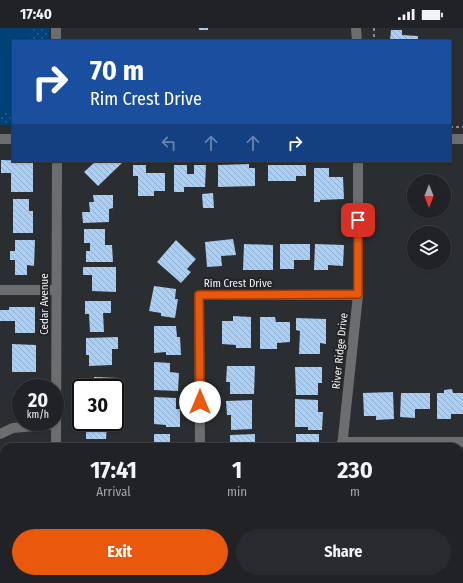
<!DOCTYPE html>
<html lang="en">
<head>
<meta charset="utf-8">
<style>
  body { margin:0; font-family:"Fira Sans Condensed",sans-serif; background:#282a2d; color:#f1f3f6; height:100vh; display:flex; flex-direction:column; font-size:15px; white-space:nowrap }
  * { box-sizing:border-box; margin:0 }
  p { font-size:13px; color:#a2a4a7 }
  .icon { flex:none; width:22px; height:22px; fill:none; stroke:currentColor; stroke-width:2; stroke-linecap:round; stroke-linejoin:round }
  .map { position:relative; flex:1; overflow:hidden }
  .sheet { position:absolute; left:0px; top:415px; width:463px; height:140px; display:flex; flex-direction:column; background:#202225; border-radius:12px 12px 0 0; box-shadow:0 1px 3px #0004,0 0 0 1px #3d3f42 }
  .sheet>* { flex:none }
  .top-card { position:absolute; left:12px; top:12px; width:439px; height:122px; border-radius:0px; box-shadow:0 1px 3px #0004,0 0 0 1px #3d3f42; background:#1a4fa0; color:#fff; overflow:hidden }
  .needle { width:26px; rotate:180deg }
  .buttons { position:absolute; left:407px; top:146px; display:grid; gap:8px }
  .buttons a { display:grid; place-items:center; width:44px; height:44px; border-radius:50%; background:#202225; box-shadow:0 1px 3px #0004,0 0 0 1px #3d3f42; font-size:20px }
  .speed { position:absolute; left:12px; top:351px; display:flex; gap:8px; font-size:20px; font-weight:700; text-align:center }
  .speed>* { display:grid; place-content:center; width:52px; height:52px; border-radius:50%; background:#202225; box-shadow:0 1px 3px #0004,0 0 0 1px #3d3f42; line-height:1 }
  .speed small { font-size:10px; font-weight:400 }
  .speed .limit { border:2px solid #111; border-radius:6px; background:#fff; color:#111 }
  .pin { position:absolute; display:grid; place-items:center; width:34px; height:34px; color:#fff; margin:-17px; border-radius:8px; box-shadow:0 2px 6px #0006 }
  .me { position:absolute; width:44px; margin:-22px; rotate:0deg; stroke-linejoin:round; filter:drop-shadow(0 0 3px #0008) }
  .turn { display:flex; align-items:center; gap:14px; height:84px; padding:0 12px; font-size:18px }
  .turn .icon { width:52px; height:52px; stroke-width:2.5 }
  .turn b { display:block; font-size:28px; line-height:34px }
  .lanes { display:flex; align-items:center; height:38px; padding:0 12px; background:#0003; justify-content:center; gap:20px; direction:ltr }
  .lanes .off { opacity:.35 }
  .eta { display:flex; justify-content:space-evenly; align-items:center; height:68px; text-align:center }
  .eta b { font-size:24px; font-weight:700; line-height:28px }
  .action { display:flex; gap:8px; margin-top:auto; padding:8px 12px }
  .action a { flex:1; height:46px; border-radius:24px; background:#ea580c; color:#fff; font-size:16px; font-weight:700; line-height:46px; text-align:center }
  .action a+a { background:#282a2d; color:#f1f3f6 }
  .status { display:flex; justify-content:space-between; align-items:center; height:28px; padding:0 20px; background:#202225; direction:ltr }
  .status svg { height:11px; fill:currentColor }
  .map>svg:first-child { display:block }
  .grass { fill:url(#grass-dots) }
  .garden { fill:#004277 }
  .building { fill:url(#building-back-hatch) }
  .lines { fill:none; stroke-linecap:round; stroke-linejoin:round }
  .path { stroke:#898c8e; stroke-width:2; stroke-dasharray:3 3; stroke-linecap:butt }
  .minor { stroke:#6b6d6e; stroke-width:10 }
  .route-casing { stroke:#983908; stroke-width:10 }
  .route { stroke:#ea580c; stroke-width:7 }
  .labels { text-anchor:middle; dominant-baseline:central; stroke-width:4; stroke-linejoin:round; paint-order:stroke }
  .street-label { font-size:11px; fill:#f2f4f6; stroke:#222427 }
</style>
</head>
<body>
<div class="status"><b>17:40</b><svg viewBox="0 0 49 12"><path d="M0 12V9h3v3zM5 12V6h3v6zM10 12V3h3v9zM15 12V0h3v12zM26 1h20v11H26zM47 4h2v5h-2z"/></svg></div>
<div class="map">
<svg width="463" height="555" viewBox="0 0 463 555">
  <defs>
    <pattern id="grass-dots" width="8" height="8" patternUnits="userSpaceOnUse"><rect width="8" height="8" fill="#004277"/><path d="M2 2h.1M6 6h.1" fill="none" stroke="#265e8b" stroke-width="1.8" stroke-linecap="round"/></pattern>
    <pattern id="building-back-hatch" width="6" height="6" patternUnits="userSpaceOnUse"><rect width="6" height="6" fill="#abcef4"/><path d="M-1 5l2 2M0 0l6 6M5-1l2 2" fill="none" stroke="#92adca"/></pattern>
  </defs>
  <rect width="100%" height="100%" fill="#2b2e31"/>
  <path class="grass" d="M 0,0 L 49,0 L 49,13 L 13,13 L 13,97 L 0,97 Z"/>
  <path class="garden" d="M 0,0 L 31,0 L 30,13 L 13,13 L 13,84 L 0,84 Z"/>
  <path class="building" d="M 199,0 L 208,0 L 208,2 L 199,2 Z
    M 391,2 L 402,2 L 402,7 L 418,8 L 418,13 L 390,13 Z
    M 1,132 L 33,133 L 33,164 L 11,164 L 11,145 L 1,145 Z
    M 96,133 L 120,133 L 122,135 L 98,158 L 84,144 Z
    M 249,136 L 249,140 L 255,140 L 255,158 L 218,159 L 218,137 Z
    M 133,137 L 146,137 L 146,145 L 165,145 L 165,163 L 154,163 L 154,168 L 138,168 L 138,148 L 133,148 Z
    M 174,137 L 187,137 L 187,146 L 194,146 L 194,137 L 206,137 L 205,159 L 184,159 L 184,164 L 174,164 Z
    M 268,137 L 306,137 L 306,148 L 296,148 L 296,153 L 268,153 Z
    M 314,140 L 329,140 L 329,149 L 343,149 L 344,171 L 320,172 L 320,174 L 314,174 Z
    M 213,165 L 214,180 L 203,180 L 202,166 Z
    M 93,167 L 113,167 L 113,180 L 109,181 L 109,194 L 83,195 L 82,184 L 90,184 L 89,174 L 94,174 Z
    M 13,171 L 29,171 L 29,183 L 33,183 L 33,205 L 13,205 Z
    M 84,201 L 105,201 L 105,217 L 112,217 L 113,234 L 86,234 L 86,223 L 90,223 L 90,215 L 84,215 Z
    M 233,211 L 236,227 L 221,228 L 222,238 L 207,239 L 205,214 Z
    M 15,212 L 35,212 L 34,238 L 27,237 L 27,247 L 15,247 L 15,232 L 10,232 L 10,223 L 15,223 Z
    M 176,212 L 196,231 L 187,241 L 191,244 L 181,255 L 157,234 Z
    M 244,216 L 273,217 L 273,242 L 243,242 Z
    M 280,216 L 310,216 L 310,232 L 294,232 L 294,241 L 280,241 Z
    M 315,216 L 344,217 L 343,238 L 328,237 L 328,242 L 314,242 Z
    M 83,239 L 116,239 L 116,264 L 92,263 L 92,247 L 83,247 Z
    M 154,258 L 176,261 L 175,271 L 178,271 L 175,290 L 161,288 L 161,285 L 149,283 Z
    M 85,273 L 111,273 L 111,285 L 103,285 L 104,304 L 90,304 L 89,286 L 85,286 Z
    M 9,279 L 35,279 L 35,305 L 15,305 L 15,293 L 0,293 L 0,282 L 9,282 Z
    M 233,288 L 251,289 L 251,320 L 236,320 L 236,317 L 222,316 L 222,293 L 233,293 Z
    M 260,289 L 275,289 L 276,294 L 290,294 L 290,314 L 277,315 L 277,321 L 260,321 Z
    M 296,290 L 326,291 L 326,316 L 320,315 L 320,326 L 299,326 L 300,303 L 296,302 Z
    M 154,298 L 176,298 L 177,309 L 180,309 L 181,327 L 166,327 L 166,324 L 154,325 Z
    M 118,309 L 118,321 L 112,321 L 112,337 L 89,338 L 89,327 L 86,327 L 86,310 Z
    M 12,316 L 36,317 L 36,344 L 12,344 Z
    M 154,334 L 170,335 L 170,344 L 179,345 L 178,363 L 154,362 Z
    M 227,338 L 255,338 L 254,366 L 230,366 L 230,354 L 226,354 Z
    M 295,339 L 322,339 L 322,355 L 318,355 L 318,367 L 296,367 Z
    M 94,349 L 119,350 L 118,375 L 115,375 L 115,360 L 94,360 Z
    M 452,361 L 453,365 L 463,365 L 463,386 L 451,386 L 451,391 L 437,391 L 437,365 L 444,365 L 444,362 Z
    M 393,364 L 394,391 L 376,392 L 376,388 L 364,388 L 363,365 Z
    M 401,365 L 430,365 L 430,381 L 415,381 L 415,390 L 400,389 Z
    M 154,369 L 176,370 L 176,381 L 180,381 L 180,399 L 166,399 L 166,397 L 154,396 Z
    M 295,371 L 318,372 L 318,384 L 323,384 L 322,402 L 308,402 L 308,399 L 295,399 Z
    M 252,372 L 252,401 L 231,402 L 231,387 L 227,387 L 226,373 Z
    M 94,394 L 112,394 L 112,400 L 107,399 L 106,411 L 86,411 L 86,400 L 94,400 Z
    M 154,406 L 170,406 L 170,419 L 154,419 Z
    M 255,406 L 255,419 L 226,419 L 226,414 L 230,414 L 230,407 Z
    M 296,406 L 319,406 L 319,419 L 296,419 Z
    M 107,417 L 107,419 L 91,419 L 91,418 Z
    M 459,438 L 461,438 L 461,464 L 459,464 Z
    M 0,474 L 4,474 L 4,491 L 0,491 Z
    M 459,499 L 463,499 L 463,520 L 459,520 Z
    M 8,551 L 33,551 L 33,553 L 29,553 L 29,555 L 8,555 Z
    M 87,551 L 116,551 L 116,553 L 87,553 Z
    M 151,551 L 170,551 L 170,555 L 151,555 Z
    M 296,551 L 318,551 L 319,555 L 296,555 Z"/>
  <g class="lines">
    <path class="path" d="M 374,0 L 374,13
      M 450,99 L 463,99"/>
    <path class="minor" d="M 356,0 L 357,13
      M 56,13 L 56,0
      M 0,111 L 13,111
      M 450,111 L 463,111
      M 0,262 L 56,262
      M 0,406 L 13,400 L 56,396
      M 342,414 L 463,414
      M 56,419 L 57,133
      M 200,419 L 199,267 L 358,267
      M 342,419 L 358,267 L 358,133
      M 56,551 L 56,555
      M 201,551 L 201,555
      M 342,552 L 463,552"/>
  </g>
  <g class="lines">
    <g class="route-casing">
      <path id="route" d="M 200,374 L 199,267 L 358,266 L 358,192"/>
    </g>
    <use href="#route" class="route"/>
  </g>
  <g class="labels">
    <g class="street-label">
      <text x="238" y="255">Rim Crest Drive</text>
      <text transform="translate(44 276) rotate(-90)">Cedar Avenue</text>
      <text transform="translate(340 323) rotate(-84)">River Ridge Drive</text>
    </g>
  </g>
</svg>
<div class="buttons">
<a><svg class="needle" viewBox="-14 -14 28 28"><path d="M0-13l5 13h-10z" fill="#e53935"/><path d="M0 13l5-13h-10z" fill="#a2a4a7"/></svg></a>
<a><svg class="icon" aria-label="layers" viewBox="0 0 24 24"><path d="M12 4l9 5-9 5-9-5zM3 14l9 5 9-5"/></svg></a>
</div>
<div class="speed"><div>20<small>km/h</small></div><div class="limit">30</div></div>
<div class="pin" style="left:358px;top:192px;background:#d93025"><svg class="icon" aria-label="arrive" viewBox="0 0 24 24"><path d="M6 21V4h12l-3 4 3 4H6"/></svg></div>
<svg class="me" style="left:200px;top:374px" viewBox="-20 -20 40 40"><circle r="19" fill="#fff"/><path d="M0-13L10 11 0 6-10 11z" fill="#ea580c"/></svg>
<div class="top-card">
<div class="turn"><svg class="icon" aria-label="right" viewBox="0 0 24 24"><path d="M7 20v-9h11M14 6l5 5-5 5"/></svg><div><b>70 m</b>Rim Crest Drive</div></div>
<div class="lanes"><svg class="icon off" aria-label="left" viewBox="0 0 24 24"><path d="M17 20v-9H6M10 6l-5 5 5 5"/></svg><svg class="icon off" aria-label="ahead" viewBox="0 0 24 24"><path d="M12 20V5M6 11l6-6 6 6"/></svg><svg class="icon off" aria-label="ahead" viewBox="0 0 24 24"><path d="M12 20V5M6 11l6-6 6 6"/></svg><svg class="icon" aria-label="right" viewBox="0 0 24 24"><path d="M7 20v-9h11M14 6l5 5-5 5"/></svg></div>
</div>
<section class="sheet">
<div class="eta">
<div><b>17:41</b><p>Arrival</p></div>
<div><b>1</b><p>min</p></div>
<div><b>230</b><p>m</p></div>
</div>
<div class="action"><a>Exit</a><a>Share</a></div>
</section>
</div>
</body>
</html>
